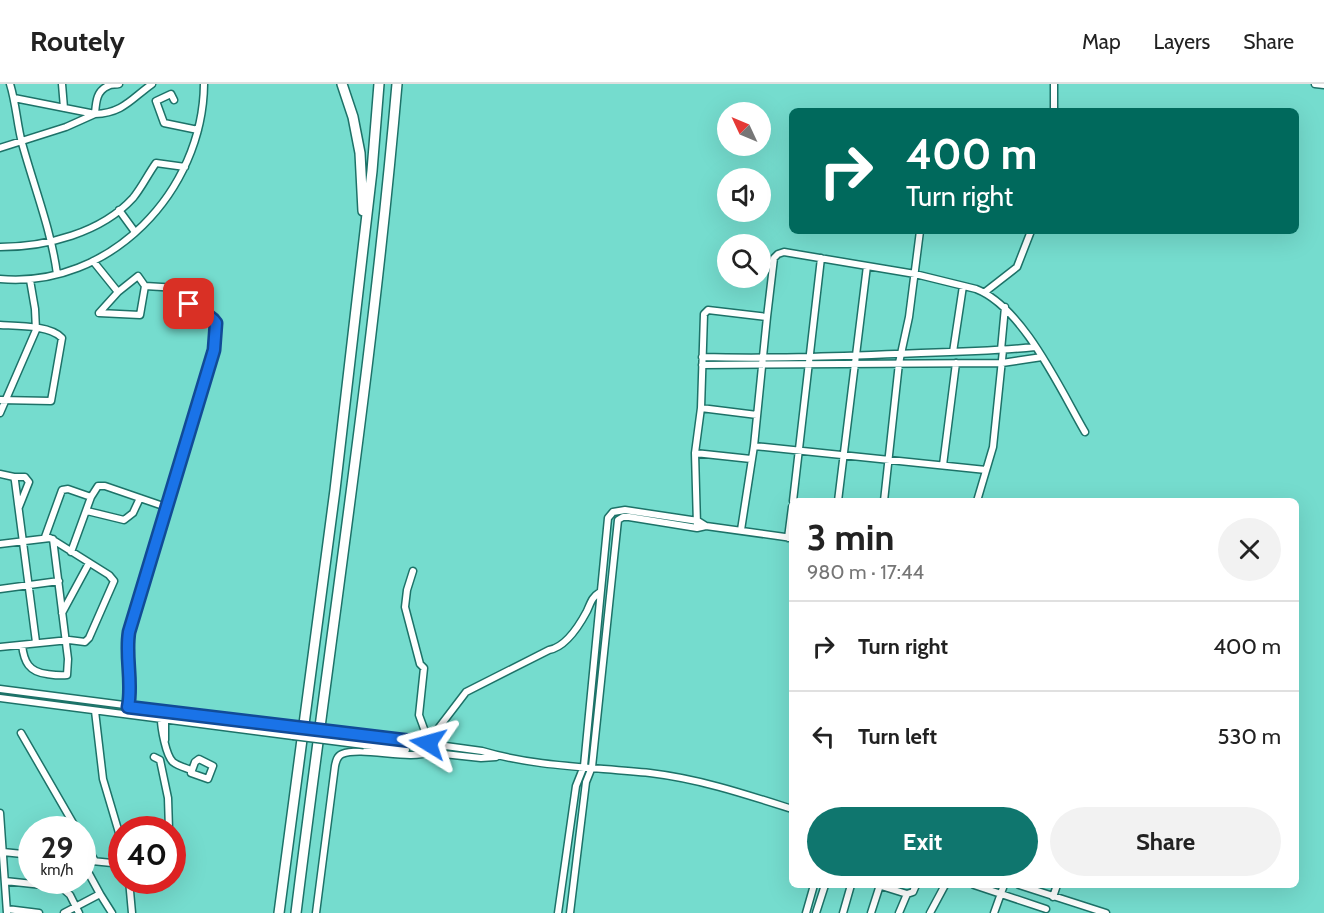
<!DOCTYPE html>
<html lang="en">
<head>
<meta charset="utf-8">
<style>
  body { margin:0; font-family:Cabin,sans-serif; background:#f2f2f2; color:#222; height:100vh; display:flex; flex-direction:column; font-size:22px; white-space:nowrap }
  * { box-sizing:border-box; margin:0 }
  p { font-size:20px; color:#767676 }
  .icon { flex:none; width:33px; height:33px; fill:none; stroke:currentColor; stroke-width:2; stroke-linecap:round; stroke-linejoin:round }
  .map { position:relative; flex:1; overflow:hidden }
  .sheet { position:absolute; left:789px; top:414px; width:510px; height:390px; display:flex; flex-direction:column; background:#fff; border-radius:9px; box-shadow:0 6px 24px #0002 }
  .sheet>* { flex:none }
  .hud { position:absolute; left:789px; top:24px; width:510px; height:126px; border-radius:9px; box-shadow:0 6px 24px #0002; background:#00695c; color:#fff; overflow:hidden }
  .needle { width:39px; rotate:314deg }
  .buttons { position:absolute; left:717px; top:18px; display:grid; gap:12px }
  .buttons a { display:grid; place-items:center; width:54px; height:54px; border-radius:50%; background:#fff; box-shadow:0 6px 24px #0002; font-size:30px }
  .speed { position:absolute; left:18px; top:732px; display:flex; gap:12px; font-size:30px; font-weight:700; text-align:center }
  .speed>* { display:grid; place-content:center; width:78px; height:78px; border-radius:50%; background:#fff; box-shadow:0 6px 24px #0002; line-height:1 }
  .speed small { font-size:15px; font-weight:400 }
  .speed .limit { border:9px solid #d22; background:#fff; color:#111 }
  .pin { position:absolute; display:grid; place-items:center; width:51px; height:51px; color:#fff; margin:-26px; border-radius:12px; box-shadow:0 3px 9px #0006 }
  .me { position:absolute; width:66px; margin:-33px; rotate:278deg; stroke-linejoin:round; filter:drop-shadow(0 0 4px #0008) }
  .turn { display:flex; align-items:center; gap:21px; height:126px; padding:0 18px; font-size:27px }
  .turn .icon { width:78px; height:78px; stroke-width:2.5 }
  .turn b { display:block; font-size:42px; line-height:51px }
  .round { display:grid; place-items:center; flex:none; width:63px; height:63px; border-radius:32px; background:#f2f2f2 }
  .overview { display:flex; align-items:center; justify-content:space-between; height:102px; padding:0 18px }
  h1 { font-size:36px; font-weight:700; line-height:45px }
  .cta { display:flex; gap:12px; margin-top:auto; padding:12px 18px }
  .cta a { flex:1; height:69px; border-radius:36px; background:#0f766e; color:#fff; font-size:24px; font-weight:700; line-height:69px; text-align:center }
  .cta a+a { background:#f2f2f2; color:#222 }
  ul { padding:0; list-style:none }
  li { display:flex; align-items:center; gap:18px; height:90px; padding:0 18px; border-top:2px solid #e0e0e0 }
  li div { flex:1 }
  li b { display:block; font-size:22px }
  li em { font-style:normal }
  header { display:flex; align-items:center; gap:36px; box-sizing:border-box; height:84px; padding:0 30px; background:#fff; border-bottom:2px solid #e0e0e0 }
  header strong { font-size:28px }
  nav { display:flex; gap:33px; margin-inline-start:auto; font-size:21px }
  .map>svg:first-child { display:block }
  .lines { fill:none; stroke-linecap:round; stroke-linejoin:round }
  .minor-casing { stroke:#1d7268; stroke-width:9 }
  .highway-casing { stroke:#1d7268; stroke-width:12 }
  .minor { stroke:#fff; stroke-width:6 }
  .highway { stroke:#fff; stroke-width:9 }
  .minor-bridge-casing { stroke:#1d7268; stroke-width:9; stroke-linecap:butt }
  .minor-bridge { stroke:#fff; stroke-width:6 }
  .route-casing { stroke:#114b97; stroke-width:15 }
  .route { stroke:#1a73e8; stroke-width:10 }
</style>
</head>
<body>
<header>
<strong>Routely</strong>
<nav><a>Map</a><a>Layers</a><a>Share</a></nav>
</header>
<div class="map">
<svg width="1324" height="829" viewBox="0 0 1324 829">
  <rect width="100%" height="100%" fill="#75dcce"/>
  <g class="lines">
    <g class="minor-casing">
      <path id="minor" d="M 10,0 C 16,19 17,40 22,59 C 34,103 51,145 57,190
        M 62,0 L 64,24
        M 1315,0 L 1324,1
        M 14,14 L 95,30 C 123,29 131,15 152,0
        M 174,16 L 171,10 L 156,17 L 164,39 L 198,46
        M 1054,27 L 1054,0
        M 95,30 C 96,19 96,7 108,2 C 111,0 115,1 119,0
        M 0,64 L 66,43 L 95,30
        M 119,126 L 135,148
        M 0,163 C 46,163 101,149 133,114 C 142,103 148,90 156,79 L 185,83
        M 93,177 L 118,208
        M 138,192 L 145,202 L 140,231 L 99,229 L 118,208 Z
        M 0,195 C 110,205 203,107 204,0
        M 985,208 L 1017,183 L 1031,147
        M 767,233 L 774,174 L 778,170 L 784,168 L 915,190 L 976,205 C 1023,223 1060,305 1085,348
        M 0,241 C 16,242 50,241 62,254 L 51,317 L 0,316
        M 1001,266 L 1005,223
        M 953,268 L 963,202
        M 702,273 C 775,275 848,272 921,269 C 959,268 997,267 1035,263
        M 702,281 L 1002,279 L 1042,273
        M 701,324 L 757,331
        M 0,329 L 36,246 L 35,225 L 30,196
        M 754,362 L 986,386
        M 695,369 L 751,375
        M 943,381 L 956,279
        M 0,390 L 14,393 L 15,397 L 36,558
        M 14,393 L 25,393 L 29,398 L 19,423
        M 793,417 L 821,174
        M 838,417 L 867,182
        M 884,417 L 899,279 L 909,233 L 920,147
        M 977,417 L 993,363 L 1003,266
        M 87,427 L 124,436 L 133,429 L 140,414
        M 697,441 L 695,369 L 701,324 L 704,230 L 708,226 L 767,233 L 754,362 L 741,446
        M 45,453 L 62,406 L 68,405 L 91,413
        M 788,454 L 792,423
        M 0,460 L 50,454 L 109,491 L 114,497 L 89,554 L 85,558 L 69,556 L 0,563
        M 71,468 L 91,413 L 98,402 L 105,402 L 166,423
        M 413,487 L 407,506 L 405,523 L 420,580 L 424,584 L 419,631 L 427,653
        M 0,505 L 59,497
        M 62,529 L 89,479
        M 22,561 C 24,578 29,588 47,590 C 54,591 60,592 67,591 L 68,575 L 53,455
        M 0,605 L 295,643
        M 0,614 L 293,652
        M 95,627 L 103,695 L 122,759
        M 127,630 L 131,598 L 128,567 L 129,548 C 146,487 164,426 183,366 C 195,324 212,284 216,241 L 210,232 L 192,226 L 185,211 L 178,204 L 145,202
        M 161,635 C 161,644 166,672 173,678 C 178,682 186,684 191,686
        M 165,635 L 165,656
        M 21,649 L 77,746
        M 427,650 L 437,646 L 466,608 L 549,566 C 566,563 579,542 587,527 C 591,518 592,513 600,508
        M 365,651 L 482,667 C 536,683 594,683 650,689 C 700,695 745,710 792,725
        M 364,661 L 406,666
        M 425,668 L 481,674 L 496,673
        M 154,673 L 160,676 L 168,714 L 169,746
        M 199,675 L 213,682 L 208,695 L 191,689 L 195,678 Z
        M 0,729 L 7,829
        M 82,755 L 95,777
        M 3,768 L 32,771
        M 82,776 L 122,780
        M 129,796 L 132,829
        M 5,797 L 61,803 L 70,811 L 79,829
        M 878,801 L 907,810
        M 974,801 L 1046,825
        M 1019,801 L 1106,829
        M 100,810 L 112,829
        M 1053,813 L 1057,801
        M 7,825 L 39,829
        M 64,829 L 100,810 L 82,777
        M 316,829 L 335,682 C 336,677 337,672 342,670 C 362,662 411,677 429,668
        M 558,829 L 576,702 L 584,682 L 608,434 L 613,428 L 625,426 L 698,437 L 706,442
        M 570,829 L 586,698 L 592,683 L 618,436 L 623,433 L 629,433 L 697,444 L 706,442 L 792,454
        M 806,829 L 814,801
        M 816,829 L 825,801
        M 843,829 L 851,801
        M 871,829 L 880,801
        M 899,829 L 907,810 L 913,808 L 916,801
        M 930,829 L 945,801
        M 994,829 L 1004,801"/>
    </g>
    <g class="highway-casing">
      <path id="highway" d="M 342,0 L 353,33 L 360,69 L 363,127
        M 279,829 L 335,406 L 372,87 L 379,0
        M 296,829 C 330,553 373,278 397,0"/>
    </g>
    <use href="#minor" class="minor"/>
    <use href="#highway" class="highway"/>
    <g class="minor-bridge-casing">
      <path id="minor-bridge" d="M 295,643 L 365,651
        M 293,652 L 364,661"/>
    </g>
    <use href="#minor-bridge" class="minor-bridge"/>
  </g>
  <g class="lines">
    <g class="route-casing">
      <path id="route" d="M 189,220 C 196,231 209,228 216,239 L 214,266 L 129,548 C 125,573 133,598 128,623 L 428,659"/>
    </g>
    <use href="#route" class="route"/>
  </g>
</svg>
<div class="buttons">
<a><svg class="needle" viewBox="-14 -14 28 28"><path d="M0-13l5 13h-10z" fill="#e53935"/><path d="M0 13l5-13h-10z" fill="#767676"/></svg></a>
<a><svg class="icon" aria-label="sound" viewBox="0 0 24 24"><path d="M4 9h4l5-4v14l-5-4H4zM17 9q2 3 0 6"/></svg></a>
<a><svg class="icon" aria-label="search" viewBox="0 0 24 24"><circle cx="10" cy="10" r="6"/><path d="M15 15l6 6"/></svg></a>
</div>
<div class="speed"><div>29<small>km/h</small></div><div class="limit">40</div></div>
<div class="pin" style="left:189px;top:220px;background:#d93025"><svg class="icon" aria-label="arrive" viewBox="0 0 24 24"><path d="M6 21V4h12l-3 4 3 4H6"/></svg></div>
<svg class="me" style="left:428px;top:659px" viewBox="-20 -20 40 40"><path d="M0-17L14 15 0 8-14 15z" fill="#1a73e8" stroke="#fff" stroke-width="4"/></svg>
<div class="hud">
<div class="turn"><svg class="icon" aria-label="right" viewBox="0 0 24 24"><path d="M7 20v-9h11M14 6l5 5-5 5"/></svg><div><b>400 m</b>Turn right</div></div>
</div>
<section class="sheet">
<div class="overview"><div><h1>3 min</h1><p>980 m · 17:44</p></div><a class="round"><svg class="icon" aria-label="close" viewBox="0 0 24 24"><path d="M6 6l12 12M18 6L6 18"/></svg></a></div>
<ul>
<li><svg class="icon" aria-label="right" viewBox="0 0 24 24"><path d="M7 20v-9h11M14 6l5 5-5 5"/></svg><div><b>Turn right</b></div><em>400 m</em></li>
<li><svg class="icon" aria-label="left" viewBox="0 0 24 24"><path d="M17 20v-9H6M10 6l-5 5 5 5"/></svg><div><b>Turn left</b></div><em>530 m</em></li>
</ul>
<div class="cta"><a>Exit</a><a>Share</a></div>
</section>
</div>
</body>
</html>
